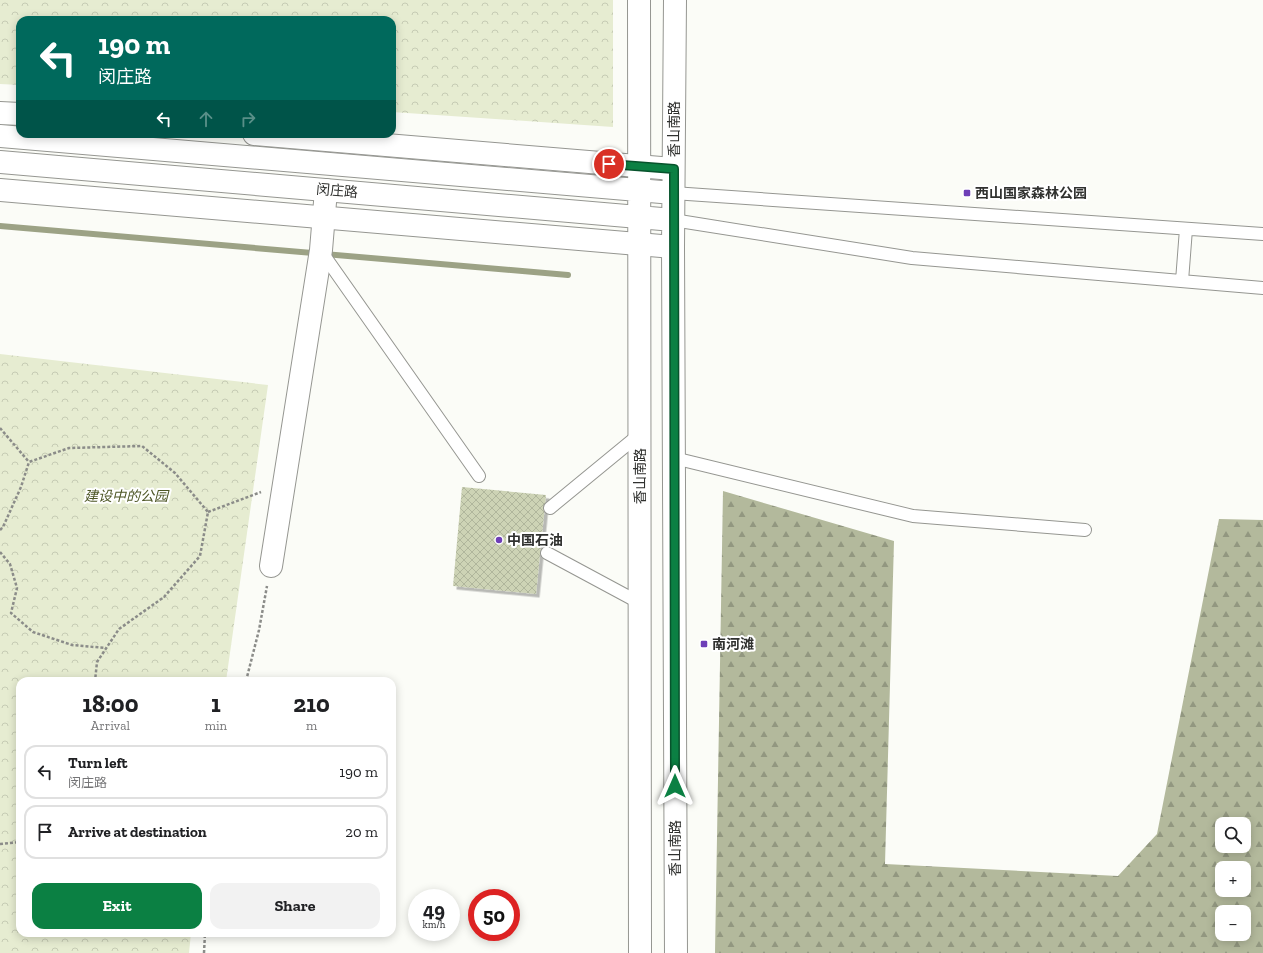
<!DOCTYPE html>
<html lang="en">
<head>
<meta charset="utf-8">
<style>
  body { margin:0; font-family:"Zilla Slab","Noto Sans SC",serif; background:#f2f2f2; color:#202124; height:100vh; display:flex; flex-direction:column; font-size:15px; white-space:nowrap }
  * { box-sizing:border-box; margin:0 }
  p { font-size:13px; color:#757577 }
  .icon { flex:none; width:22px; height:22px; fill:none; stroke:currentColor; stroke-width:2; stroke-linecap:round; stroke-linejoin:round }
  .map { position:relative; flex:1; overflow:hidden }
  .details { position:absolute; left:16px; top:677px; width:380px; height:260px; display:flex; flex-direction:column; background:#fff; border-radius:12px; box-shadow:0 2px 10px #0003 }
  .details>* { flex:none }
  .banner { position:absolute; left:16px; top:16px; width:380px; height:122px; border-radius:12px; box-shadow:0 2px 10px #0003; background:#00695c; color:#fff; overflow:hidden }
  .buttons { position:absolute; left:1215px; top:817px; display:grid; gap:8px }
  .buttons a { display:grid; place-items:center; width:36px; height:36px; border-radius:8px; background:#fff; box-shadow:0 2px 10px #0003; font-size:20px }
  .speed { position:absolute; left:408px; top:889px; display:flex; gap:8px; font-size:20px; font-weight:700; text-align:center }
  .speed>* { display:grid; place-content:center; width:52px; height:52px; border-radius:50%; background:#fff; box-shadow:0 2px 10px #0003; line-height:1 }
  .speed small { font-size:10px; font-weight:400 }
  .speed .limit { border:6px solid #d22; background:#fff; color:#111 }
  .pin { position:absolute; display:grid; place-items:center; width:34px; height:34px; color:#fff; margin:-17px; border:2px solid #fff; border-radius:50%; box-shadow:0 1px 4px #0007 }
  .me { position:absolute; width:44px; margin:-22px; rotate:0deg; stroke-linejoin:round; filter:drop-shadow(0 0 3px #0008) }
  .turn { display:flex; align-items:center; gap:14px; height:84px; padding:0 16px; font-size:18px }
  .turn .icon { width:52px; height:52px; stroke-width:2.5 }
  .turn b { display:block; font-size:28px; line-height:34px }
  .lanes { display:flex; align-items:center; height:38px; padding:0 16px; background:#0003; justify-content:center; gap:20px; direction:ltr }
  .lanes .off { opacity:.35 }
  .eta { display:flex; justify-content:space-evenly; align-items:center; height:68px; text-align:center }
  .eta b { font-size:24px; font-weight:700; line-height:28px }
  .cta { display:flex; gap:8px; margin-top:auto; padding:8px 16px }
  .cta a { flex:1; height:46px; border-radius:12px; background:#0b8043; color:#fff; font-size:16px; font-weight:700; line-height:46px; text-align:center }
  .cta a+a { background:#f2f2f2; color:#202124 }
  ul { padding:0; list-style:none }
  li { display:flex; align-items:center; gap:12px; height:54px; margin:0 8px 6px; padding:0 8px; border:2px solid #e0e0e0; border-radius:12px }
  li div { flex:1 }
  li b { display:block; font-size:15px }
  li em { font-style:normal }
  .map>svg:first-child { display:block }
  .forest { fill:url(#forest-firs); fill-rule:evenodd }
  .park { fill:url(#park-crowns) }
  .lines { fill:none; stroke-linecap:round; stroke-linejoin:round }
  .stream { stroke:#9ca285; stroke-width:6 }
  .building { fill:url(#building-cross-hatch); filter:url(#shadow) }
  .service-casing { stroke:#959691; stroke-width:14 }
  .minor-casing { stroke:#959691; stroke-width:24 }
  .tertiary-casing { stroke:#959691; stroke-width:24 }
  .secondary-casing { stroke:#959691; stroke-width:24 }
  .path { stroke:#8b8c89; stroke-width:2.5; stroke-dasharray:3 2; stroke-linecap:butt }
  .service { stroke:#fff; stroke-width:12 }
  .minor { stroke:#fff; stroke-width:22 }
  .tertiary { stroke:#fff; stroke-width:22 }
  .secondary { stroke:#fff; stroke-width:22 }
  .route-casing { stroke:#07532c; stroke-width:10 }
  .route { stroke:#0b8043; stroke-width:7 }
  .poi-dot { fill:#6e3fb7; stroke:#fff; stroke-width:1.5 }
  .labels { text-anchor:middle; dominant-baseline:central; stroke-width:4; stroke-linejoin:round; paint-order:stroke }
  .street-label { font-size:14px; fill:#30312f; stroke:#fff }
  .poi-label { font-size:14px; font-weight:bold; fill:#30312f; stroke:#fff; text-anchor:start }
  .park-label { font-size:14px; font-style:italic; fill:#4e5727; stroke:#fff }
</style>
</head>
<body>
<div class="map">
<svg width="1263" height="953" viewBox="0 0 1263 953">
  <defs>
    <pattern id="forest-firs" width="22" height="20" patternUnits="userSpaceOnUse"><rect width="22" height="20" fill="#b3b99c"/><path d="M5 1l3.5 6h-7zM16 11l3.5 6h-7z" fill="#929780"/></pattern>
    <pattern id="park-crowns" width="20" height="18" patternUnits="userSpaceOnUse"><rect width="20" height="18" fill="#e6ecd1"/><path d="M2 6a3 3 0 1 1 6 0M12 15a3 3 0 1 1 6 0" fill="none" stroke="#c6cbb4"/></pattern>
    <pattern id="building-cross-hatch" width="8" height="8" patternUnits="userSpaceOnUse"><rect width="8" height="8" fill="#cdd3b5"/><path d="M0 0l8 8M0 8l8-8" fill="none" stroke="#b0b69c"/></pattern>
    <filter id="shadow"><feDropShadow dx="3.5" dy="3.5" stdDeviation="0" flood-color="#0004"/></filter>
  </defs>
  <rect width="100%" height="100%" fill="#fbfcf7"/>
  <path class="forest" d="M 723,491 L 894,541 L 885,864 L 1118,876 L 1157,834 L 1219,519 L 1263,520 L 1263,953 L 715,953 ZM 1222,824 L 1244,824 L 1244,846 L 1222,846 ZM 1222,868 L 1244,868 L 1244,890 L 1222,890 ZM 1222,912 L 1244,912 L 1244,934 L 1222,934 Z"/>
  <path class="park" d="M 0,0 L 613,0 L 613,127 L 392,112 L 392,20 L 20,20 L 20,85 L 0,84 Z
    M 0,354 L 268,385 L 226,681 L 20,681 L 20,933 L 191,933 L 189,953 L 0,953 Z"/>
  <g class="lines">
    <path class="stream" d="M 0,226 L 568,275"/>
  </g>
  <path class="building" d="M 462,487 L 546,495 L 536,594 L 453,586 Z"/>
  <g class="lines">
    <g class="service-casing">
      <path id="service" d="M 673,193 L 1263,234
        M 673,220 L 912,258 L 1263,288
        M 321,251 L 479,476
        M 1182,281 L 1186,229
        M 674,458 L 913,516 L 1085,530
        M 550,508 L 640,434
        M 547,553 L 640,603"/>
    </g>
    <g class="minor-casing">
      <path id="minor" d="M 271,566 L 321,250 L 326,190"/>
    </g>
    <g class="tertiary-casing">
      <path id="tertiary" d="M 0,113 L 20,114
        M 254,134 L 673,169
        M 0,190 L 673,247"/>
    </g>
    <g class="secondary-casing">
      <path id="secondary" d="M 639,0 L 640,953
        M 675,0 L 673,247 L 676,953
        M 0,136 L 673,193
        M 0,162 L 673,220"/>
    </g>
    <path class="path" d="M 0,428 L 29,462
      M 208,512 L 261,492
      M 0,530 L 3,527 L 21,487 L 29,462 L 69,448 L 142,446 L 175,473 L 208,512 L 200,556 L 164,597 L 119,629 L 97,662 L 95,681
      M 0,552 L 10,564 L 17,588 L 11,613 L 33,632 L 72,645 L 106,648
      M 246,681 L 259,630 L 267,586
      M 0,844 L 20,842
      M 204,953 L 205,933"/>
    <use href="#service" class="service"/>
    <use href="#minor" class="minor"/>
    <use href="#tertiary" class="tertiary"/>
    <use href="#secondary" class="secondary"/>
  </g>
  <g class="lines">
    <g class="route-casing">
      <path id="route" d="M 609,164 L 674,169 L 675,786"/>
    </g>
    <use href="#route" class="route"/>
  </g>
  <g class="poi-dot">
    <rect x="963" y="189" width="8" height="8" rx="2"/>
    <circle cx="499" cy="540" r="4"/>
    <rect x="700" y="640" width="8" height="8" rx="2"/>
  </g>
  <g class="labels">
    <g class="street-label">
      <text transform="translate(674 129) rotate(-90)">香山南路</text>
      <text transform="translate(337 191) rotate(5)">闵庄路</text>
      <text transform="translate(640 476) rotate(-90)">香山南路</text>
      <text transform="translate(675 848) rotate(-90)">香山南路</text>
    </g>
    <g class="poi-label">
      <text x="975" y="193">西山国家森林公园</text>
      <text x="507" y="540">中国石油</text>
      <text x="712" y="644">南河滩</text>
    </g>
    <g class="park-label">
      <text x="126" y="496">建设中的公园</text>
    </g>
  </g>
</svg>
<div class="buttons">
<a><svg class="icon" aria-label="search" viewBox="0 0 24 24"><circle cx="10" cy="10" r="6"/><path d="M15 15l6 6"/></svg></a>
<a>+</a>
<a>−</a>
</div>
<div class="speed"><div>49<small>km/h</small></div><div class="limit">50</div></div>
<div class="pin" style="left:609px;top:164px;background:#d93025"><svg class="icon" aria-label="arrive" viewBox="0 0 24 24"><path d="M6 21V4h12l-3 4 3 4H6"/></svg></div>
<svg class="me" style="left:675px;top:786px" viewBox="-20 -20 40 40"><path d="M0-17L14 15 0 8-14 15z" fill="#0b8043" stroke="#fff" stroke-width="4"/></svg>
<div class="banner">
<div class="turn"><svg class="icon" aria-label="left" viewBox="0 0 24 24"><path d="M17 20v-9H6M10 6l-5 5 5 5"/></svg><div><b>190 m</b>闵庄路</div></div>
<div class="lanes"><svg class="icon" aria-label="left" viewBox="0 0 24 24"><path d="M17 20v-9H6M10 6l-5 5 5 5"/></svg><svg class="icon off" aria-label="ahead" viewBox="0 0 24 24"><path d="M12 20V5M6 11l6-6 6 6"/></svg><svg class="icon off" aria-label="right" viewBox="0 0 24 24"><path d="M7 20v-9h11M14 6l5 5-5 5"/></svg></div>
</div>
<section class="details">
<div class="eta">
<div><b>18:00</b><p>Arrival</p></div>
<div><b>1</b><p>min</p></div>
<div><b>210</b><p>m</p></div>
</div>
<ul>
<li><svg class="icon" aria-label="left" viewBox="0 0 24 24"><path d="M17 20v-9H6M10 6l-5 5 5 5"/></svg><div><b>Turn left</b><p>闵庄路</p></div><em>190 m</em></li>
<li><svg class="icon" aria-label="arrive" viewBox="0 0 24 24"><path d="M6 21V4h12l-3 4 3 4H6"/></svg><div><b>Arrive at destination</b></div><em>20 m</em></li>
</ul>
<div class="cta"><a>Exit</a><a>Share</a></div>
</section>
</div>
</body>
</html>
